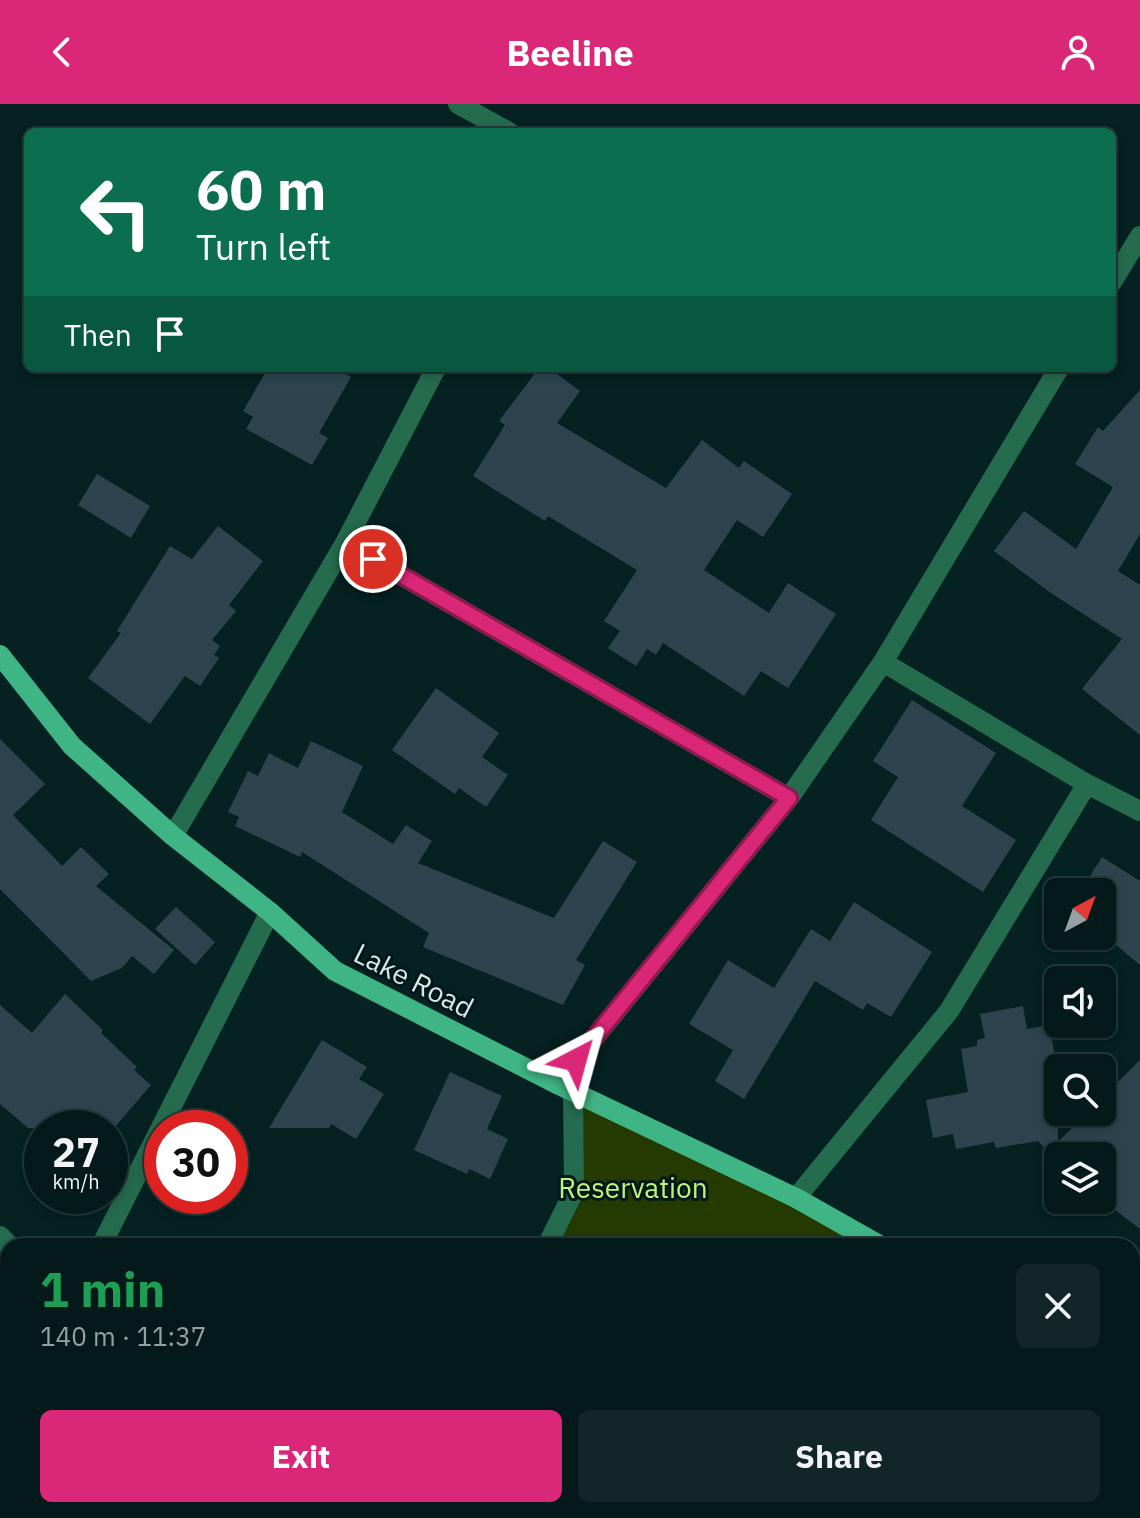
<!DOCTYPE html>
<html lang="en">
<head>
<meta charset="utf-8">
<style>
  body { margin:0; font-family:"IBM Plex Sans",sans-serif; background:#122627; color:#f1f3f6; height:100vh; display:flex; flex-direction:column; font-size:30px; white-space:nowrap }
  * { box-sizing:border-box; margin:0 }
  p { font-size:26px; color:#97a0a2 }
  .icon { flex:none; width:44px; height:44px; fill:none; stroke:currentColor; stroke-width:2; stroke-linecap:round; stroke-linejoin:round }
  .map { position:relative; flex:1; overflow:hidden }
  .panel { position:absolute; left:0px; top:1134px; width:1140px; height:280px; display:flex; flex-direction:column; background:#04191a; border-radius:24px 24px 0 0; box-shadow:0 4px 12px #0003,0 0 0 2px #253839 }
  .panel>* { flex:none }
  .hud { position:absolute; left:24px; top:24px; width:1092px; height:244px; border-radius:12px; box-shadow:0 4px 12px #0003,0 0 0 2px #253839; background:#0b6e4f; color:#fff; overflow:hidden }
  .needle { width:52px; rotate:41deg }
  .fabs { position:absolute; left:1044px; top:774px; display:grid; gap:16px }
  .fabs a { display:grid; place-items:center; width:72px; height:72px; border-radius:12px; background:#04191a; box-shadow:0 4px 12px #0003,0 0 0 2px #253839; font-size:40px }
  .speed { position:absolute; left:24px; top:1006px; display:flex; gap:16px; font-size:40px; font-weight:700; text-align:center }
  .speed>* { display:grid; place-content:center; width:104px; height:104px; border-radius:50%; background:#04191a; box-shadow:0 4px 12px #0003,0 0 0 2px #253839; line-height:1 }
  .speed small { font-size:20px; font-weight:400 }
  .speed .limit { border:12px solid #d22; background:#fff; color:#111 }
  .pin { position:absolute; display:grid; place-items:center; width:68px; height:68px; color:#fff; margin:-34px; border:4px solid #fff; border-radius:50%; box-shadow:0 2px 8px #0007 }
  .me { position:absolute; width:88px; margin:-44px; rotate:39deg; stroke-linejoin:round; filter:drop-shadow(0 0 6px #0008) }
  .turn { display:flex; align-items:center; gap:28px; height:168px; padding:0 40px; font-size:36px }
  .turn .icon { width:104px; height:104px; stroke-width:2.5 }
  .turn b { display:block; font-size:56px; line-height:68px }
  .then { display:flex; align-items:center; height:76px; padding:0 40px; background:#0003; gap:16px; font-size:30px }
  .round { display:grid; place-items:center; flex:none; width:84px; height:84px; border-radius:12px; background:#122627 }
  .headline { display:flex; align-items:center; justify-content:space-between; height:136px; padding:0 40px }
  h1 { font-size:48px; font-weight:700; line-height:60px; color:#1e9e55 }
  .primary-button { display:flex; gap:16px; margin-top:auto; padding:16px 40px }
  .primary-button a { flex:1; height:92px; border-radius:12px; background:#db2777; color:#fff; font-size:32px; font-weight:700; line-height:92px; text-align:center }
  .primary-button a+a { background:#122627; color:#f1f3f6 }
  header { display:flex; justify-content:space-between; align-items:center; height:104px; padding:0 40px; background:#db2777; color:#fff; font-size:36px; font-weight:700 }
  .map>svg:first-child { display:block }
  .green { fill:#243a00 }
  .water { fill:#000030 }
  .building { fill:#2d444e }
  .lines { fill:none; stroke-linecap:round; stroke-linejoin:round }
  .minor { stroke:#256b4e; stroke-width:20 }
  .primary { stroke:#3fb585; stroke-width:20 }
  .route-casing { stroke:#8e194d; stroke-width:20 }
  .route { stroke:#db2777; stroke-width:14 }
  .labels { text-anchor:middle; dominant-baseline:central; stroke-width:6; stroke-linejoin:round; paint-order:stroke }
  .street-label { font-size:28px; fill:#d8e8e8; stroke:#001818 }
  .park-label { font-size:28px; fill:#bef47e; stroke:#001818 }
</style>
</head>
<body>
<header><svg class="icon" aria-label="back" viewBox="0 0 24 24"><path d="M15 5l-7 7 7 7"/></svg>Beeline<svg class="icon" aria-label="person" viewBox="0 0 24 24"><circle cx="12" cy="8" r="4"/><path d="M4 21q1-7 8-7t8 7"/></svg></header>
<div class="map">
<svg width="1140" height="1414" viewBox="0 0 1140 1414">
  <rect width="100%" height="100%" fill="#052122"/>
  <path class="green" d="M 573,987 L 881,1142 L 547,1142 L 574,1087 Z
    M 1132,1284 L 1140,1288 L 1140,1414 L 1123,1414 L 1115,1406 L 1132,1406 Z
    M 406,1406 L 576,1406 L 571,1414 L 402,1414 Z"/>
  <path class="water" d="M 576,1406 L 1115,1406 L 1123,1414 L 571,1414 Z"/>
  <path class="building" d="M 268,264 L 335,264 L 351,273 L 319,329 L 328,334 L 312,361 L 246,325 L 253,313 L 243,307 Z
    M 539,264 L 549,264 L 580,287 L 557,319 L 666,384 L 702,336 L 739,364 L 744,357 L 792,390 L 763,433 L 737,416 L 704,466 L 769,509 L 788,479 L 836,510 L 788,584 L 761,567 L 744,592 L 663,539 L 656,551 L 647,545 L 636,562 L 608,544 L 620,527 L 604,517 L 637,466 L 548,412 L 545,417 L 473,372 L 505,321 L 499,317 Z
    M 1140,286 L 1140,430 L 1118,467 L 1140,481 L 1140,631 L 1082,585 L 1122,535 L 1051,489 L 994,447 L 1024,407 L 1076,445 L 1113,383 L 1075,360 L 1098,323 L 1103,327 Z
    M 97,370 L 150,402 L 131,434 L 78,401 Z
    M 218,422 L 263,457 L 229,501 L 236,507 L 212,536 L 220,542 L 214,551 L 219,554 L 200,582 L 185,572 L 150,620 L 88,574 L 121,529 L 117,527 L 170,442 L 192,455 Z
    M 436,584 L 499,629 L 482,653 L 508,671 L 486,703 L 459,684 L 455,690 L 392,646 Z
    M 912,596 L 996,649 L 962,702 L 1016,736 L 983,788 L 871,716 L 898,673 L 873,657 Z
    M 0,635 L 45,680 L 13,711 L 62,762 L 81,743 L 109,770 L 96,782 L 174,846 L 154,870 L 132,852 L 122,864 L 91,877 L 0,785 Z
    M 311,637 L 363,662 L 342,708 L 393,740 L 406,721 L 432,737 L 418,759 L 554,814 L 603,737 L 637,758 L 576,856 L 585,861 L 563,901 L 423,843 L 429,829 L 302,748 L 300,753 L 235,722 L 239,713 L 228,708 L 248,667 L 258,672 L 269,649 L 298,664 Z
    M 1102,753 L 1140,777 L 1140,861 L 1102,829 L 1102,788 L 1080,788 Z
    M 854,798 L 932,848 L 891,913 L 867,899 L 863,906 L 815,877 L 744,995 L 715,977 L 733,946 L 689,920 L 728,856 L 774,884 L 811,825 L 830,837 Z
    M 176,803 L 215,838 L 195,861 L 155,825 Z
    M 65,890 L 103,926 L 101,929 L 137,963 L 134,966 L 151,981 L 114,1024 L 28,1024 L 0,1000 L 0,901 L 32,929 Z
    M 1023,902 L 1027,925 L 1049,921 L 1058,968 L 1058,1038 L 1088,1008 L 1102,1008 L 1102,994 L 1140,956 L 1140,1125 L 1102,1096 L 1102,1052 L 1058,1052 L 1058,1057 L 1038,1037 L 996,1044 L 994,1038 L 956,1045 L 953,1030 L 933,1034 L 926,996 L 968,988 L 961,945 L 977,942 L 977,936 L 985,934 L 980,910 Z
    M 322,936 L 367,963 L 359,975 L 384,990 L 356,1035 L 331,1020 L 329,1024 L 269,1024 Z
    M 450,968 L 502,992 L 487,1025 L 508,1035 L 490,1075 L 469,1065 L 467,1070 L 414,1046 Z"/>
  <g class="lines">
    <path class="minor" d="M 458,0 L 509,28
      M 1112,178 L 1140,132
      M 345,439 L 789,694
      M 883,558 L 1087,680 L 1140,707
      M 173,732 L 345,439 L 436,264
      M 557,980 L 789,694 L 883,558 L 1059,264
      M 796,1094 L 949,907 L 1087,680
      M 0,1132 L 10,1142
      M 101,1142 L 270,808
      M 547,1142 L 574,1087 L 573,987
      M 0,1350 L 8,1334
      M 402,1414 L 406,1406"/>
    <path class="primary" d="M 0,551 L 72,642 L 173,732 L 270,808 L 335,867 L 557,980 L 796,1094 L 881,1142
      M 1132,1284 L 1140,1288"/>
  </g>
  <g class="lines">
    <g class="route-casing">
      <path id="route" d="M 373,455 L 789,694 L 576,956"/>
    </g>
    <use href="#route" class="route"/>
  </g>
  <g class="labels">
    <g class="street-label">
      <text transform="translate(414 876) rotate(27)">Lake Road</text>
    </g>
    <g class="park-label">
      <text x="633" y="1083">Reservation</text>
    </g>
  </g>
</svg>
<div class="fabs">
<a><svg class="needle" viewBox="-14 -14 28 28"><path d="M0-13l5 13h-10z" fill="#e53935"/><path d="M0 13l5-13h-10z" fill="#97a0a2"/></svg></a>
<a><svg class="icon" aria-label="sound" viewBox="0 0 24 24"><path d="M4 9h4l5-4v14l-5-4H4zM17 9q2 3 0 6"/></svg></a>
<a><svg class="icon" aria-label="search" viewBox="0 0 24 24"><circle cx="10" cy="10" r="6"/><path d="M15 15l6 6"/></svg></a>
<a><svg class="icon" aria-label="layers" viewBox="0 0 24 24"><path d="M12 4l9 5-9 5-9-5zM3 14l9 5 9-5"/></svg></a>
</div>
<div class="speed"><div>27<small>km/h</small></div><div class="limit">30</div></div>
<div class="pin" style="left:373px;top:455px;background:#d93025"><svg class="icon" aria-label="arrive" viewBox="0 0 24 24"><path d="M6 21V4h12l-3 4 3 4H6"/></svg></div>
<svg class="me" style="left:576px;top:956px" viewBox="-20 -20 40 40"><path d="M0-17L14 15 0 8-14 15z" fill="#db2777" stroke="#fff" stroke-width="4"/></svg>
<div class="hud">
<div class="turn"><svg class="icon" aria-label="left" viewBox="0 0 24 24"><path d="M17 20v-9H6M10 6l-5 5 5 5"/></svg><div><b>60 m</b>Turn left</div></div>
<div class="then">Then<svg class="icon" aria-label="arrive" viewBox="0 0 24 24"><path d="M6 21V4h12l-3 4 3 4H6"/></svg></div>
</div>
<section class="panel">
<div class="headline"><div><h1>1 min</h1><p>140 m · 11:37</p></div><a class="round"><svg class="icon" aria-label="close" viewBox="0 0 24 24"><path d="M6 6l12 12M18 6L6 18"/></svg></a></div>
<div class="primary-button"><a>Exit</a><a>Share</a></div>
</section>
</div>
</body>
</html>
